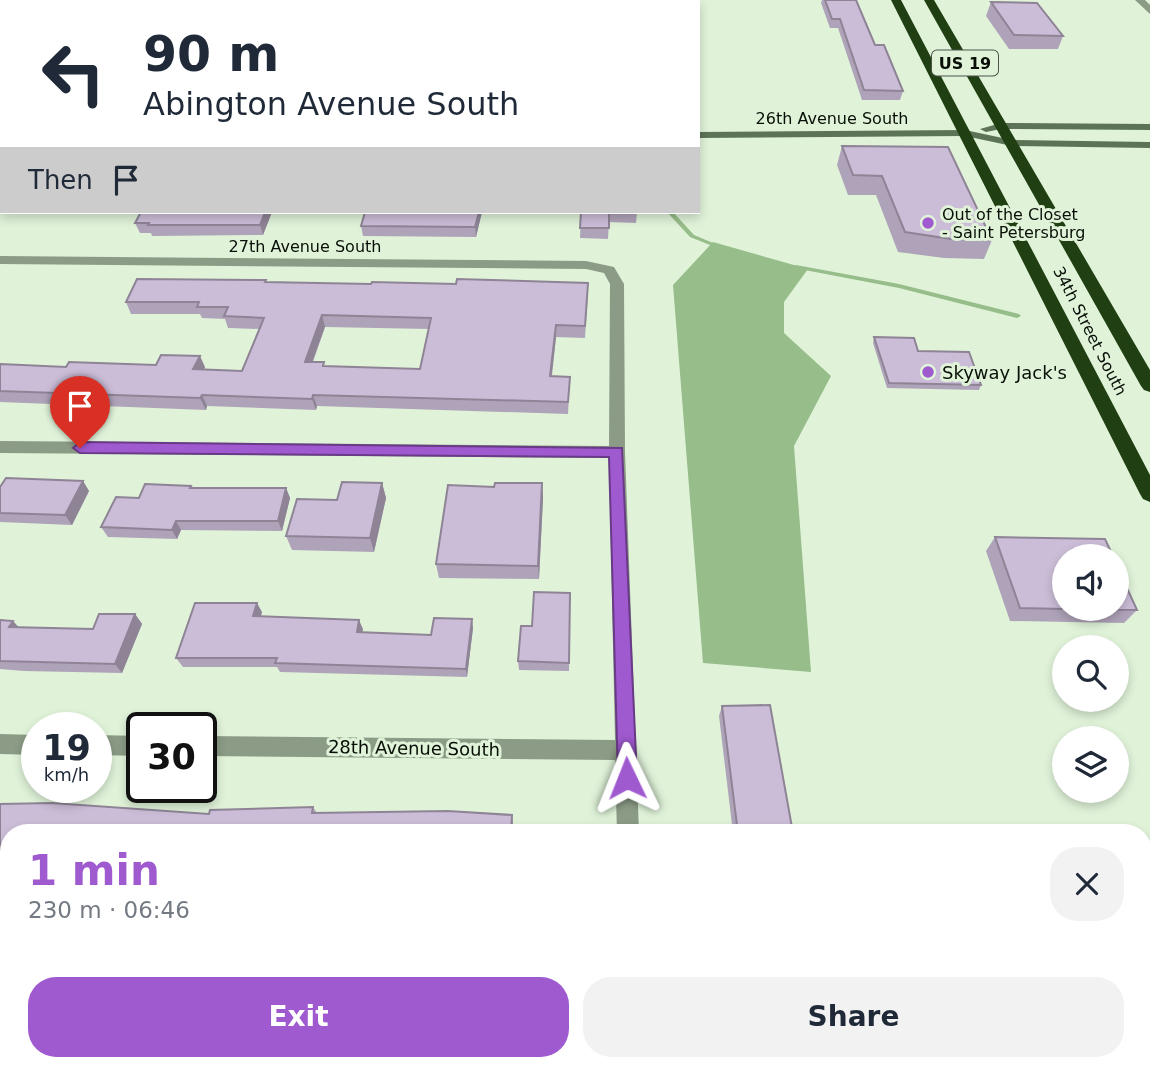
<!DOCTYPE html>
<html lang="en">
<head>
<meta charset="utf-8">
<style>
  body { margin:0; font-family:"DejaVu Sans",sans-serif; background:#f2f2f3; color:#1f2937; height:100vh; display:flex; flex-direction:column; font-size:26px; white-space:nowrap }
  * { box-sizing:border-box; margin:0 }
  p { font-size:23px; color:#747a83 }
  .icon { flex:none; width:38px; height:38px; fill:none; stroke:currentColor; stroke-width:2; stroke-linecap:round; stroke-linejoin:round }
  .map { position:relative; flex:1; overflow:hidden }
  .sheet { position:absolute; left:0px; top:824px; width:1152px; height:247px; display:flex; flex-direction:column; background:#fff; border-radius:28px 28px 0 0; box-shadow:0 4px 10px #0003 }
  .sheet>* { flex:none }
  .hud { position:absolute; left:0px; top:0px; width:700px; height:214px; box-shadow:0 4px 10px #0003; background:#fff; color:#1f2937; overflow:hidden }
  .controls { position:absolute; left:1052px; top:544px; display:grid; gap:14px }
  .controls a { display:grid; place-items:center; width:77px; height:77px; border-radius:50%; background:#fff; box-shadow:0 4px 10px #0003; font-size:35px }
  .speed { position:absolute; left:21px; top:712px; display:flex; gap:14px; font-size:35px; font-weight:700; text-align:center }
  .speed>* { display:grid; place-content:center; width:91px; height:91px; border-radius:50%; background:#fff; box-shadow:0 4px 10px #0003; line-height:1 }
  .speed small { font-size:18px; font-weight:400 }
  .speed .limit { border:4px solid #111; border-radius:10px; background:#fff; color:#111 }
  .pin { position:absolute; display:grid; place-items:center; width:60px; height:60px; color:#fff; margin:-72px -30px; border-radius:50% 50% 50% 0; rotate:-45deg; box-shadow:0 0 7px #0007 }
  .pin .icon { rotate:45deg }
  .me { position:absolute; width:77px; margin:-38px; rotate:358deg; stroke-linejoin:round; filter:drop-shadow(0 0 5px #0008) }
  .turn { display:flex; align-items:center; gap:24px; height:147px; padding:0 28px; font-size:32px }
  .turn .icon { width:91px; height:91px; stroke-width:2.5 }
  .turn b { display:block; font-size:49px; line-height:60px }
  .then { display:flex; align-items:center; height:66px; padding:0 28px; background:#0003; gap:14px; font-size:26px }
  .round { display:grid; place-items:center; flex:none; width:74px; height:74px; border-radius:28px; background:#f2f2f3 }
  .overview { display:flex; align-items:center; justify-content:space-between; height:119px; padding:0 28px }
  h1 { font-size:42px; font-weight:700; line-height:52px; color:#a05acf }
  .button { display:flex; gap:14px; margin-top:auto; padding:14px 28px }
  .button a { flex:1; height:80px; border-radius:28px; background:#a05acf; color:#fff; font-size:28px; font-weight:700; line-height:80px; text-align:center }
  .button a+a { background:#f2f2f3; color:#1f2937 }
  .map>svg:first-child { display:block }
  .water { fill:#97bd8a }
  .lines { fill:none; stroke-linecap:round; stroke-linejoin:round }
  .stream { fill:#97bd8a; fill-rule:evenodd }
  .street { fill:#8b9b85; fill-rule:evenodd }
  .secondary { fill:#5c7455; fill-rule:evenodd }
  .highway { fill:#204013; fill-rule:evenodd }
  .wall { fill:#afa3b9; fill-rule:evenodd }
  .shaded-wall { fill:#8e8496 }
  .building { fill:#cbbdd7; stroke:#8e8496; stroke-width:2; fill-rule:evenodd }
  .route { fill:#a05acf; stroke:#683a87; stroke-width:2 }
  .poi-dot { fill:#a05acf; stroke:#e0f3d9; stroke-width:2.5 }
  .labels { text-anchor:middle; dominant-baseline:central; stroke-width:6; stroke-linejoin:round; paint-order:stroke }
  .shield { fill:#e0f3d9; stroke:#4a5346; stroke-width:2 }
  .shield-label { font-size:16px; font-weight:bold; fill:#090f07 }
  .far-street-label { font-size:16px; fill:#090f07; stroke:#e0f3d9 }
  .far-poi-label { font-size:16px; fill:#090f07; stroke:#e0f3d9; text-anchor:start }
  .poi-label { font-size:18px; fill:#090f07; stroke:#e0f3d9; text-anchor:start }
  .street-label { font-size:18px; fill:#090f07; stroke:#e0f3d9 }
</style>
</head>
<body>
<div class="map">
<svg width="1150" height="1070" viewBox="0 0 1150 1070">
  <rect width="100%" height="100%" fill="#e0f3d9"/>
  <path class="water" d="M 713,242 L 808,269 L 784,302 L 784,333 L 831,376 L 794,446 L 811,672 L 703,663 L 673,285 Z"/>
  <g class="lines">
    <path class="stream" d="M 0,155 L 2,155 L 2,159 L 0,159 Z
      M 667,212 L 673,212 L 694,235 L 725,248 L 724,249 L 720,249 L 690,237 Z
      M 796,265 L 899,284 L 1019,314 L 1021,316 L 1017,318 L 899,288 L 794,268 L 794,266 Z"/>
    <path class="street" d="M 199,0 L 209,0 L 199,2 Z
      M 377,0 L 387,0 L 377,2 Z
      M 1135,0 L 1145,0 L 1150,5 L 1150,14 Z
      M 0,256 L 586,261 L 614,267 L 624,284 L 625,452 L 639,833 L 617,833 L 615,760 L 201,756 L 201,736 L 615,740 L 609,458 L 0,453 L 0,441 L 609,446 L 610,284 L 604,273 L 586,269 L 0,264 Z
      M 0,734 L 37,735 L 37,755 L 0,754 Z
      M 96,735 L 142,736 L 142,756 L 96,755 Z
      M 620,1062 L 646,1062 L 646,1070 L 620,1070 Z"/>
    <path class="secondary" d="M 25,0 L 35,0 L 25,2 Z
      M 2,26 L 2,33 L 0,34 L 0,27 Z
      M 1001,123 L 1150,124 L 1150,130 L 1001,129 L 986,132 L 980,129 Z
      M 0,130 L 2,130 L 2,136 L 0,136 Z
      M 965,130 L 1012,140 L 1150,142 L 1150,148 L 1012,146 L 965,136 L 698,138 L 698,132 Z"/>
    <path class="highway" d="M 891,0 L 901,0 L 1150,475 L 1150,502 L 1143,499 L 1140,494 Z
      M 924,0 L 934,0 L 1150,370 L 1150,392 L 1144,390 L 1141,386 Z"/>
  </g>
  <path class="wall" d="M 652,0 L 682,0 L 682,2 L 652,2 Z
    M 822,0 L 856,0 L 875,45 L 903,91 L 900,100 L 862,100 L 838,28 L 830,28 L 821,3 Z
    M 991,2 L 1063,36 L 1058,49 L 1009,49 L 986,16 Z
    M 842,146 L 992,240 L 984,259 L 944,258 L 898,252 L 876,195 L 848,195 L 837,165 Z
    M 272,212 L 263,235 L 152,236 L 151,233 L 140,233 L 135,223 Z
    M 365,212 L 482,212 L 476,237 L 363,236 L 361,226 Z
    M 581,212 L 637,212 L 636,223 L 609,222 L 608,239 L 580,238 Z
    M 267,282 L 588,294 L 585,338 L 556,337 L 552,376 L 570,377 L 568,414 L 317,406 L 316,410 L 207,406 L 206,410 L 0,402 L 0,364 L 66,367 L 205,367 L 204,370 L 242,371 L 260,329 L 228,328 L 225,319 L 202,318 L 200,314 L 131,314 L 126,302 ZM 325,327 L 429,329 L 420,369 L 325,366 L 313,362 Z
    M 874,337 L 918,351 L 981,385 L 979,390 L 887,388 L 873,343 Z
    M 83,481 L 89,491 L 72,525 L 0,522 L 0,487 Z
    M 382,483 L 386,498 L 374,552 L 292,550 L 286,536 L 337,500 Z
    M 542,483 L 543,498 L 539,579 L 439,578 L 436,564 L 494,487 Z
    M 192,488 L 286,488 L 290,498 L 282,531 L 181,530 L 177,539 L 108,537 L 101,527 L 139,498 Z
    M 995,537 L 1137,610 L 1124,623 L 1010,621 L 986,551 Z
    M 570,593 L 569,671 L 519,670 L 518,661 L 532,626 Z
    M 262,612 L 261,616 L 363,629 L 362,633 L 431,635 L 473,628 L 467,677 L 280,672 L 277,667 L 183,667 L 176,658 Z
    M 135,614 L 142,624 L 122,673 L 24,671 L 0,669 L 0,620 L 13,621 L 18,627 L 93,629 Z
    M 722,706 L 793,833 L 733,833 L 719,716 Z
    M 0,804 L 209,814 L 313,807 L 317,813 L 513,825 L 513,833 L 9,833 L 9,905 L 4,917 L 0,917 Z
    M 756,1062 L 851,1062 L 852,1070 L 757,1070 Z
    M 1011,1062 L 1143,1062 L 1150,1070 L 1013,1070 Z"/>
  <path class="shaded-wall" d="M 265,212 L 272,212 L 263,235 L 260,225 Z
    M 479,212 L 482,212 L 476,237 L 475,227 Z
    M 322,315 L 325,327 L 308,373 L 305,362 Z
    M 556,325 L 556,337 L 550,388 L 550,376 Z
    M 200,356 L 205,367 L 198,381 L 193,369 Z
    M 202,395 L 207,406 L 206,410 L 200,398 Z
    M 313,395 L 317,406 L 316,410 L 312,399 Z
    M 83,481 L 89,491 L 72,525 L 65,515 Z
    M 382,483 L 386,498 L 374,552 L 370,538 Z
    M 542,483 L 543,498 L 539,579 L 538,566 Z
    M 286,488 L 290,498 L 282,531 L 278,521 Z
    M 176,521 L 181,530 L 177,539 L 172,530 Z
    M 257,603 L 262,612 L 258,625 L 253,616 Z
    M 135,614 L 142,624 L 122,673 L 115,664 Z
    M 472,619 L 473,628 L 467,677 L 466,669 Z
    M 359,620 L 363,629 L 360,641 L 357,632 Z
    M 13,621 L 21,630 L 9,627 Z
    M 512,815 L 513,825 L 513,833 L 511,833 Z
    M 0,882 L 9,887 L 9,905 L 4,917 L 0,915 Z
    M 94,1062 L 110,1062 L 108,1070 L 92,1070 Z
    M 406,1062 L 411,1062 L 411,1070 L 405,1070 Z"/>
  <path class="building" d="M 55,0 L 160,0 L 159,2 L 54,2 Z
    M 317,0 L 344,0 L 343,2 L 316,2 Z
    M 536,0 L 649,0 L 650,2 L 535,2 Z
    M 825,0 L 856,0 L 875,45 L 884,45 L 903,91 L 864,90 L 840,19 L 832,19 Z
    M 991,2 L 1037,3 L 1063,36 L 1014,35 Z
    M 2,56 L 2,103 L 0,103 L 0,58 Z
    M 842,146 L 948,147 L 992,240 L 951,239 L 905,232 L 882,176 L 853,175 Z
    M 141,212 L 265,212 L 260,225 L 148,225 L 149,223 L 135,223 Z
    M 365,212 L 479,212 L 475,227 L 361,226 Z
    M 581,212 L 637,212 L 637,213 L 609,212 L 609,228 L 580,228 Z
    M 137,279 L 266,280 L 265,282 L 371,284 L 372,282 L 456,284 L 457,279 L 588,283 L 585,326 L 556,325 L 550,376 L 570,377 L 568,402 L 313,395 L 312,399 L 202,395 L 200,398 L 0,391 L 0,364 L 66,367 L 69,362 L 156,365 L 161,355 L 200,356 L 193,369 L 242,371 L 264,318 L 224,316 L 228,307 L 197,307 L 199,302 L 126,302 ZM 322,315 L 431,318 L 420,369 L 323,366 L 324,362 L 305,362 Z
    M 874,337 L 914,338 L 918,351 L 969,352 L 981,385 L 889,383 Z
    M 6,478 L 83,481 L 65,515 L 0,513 L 0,487 Z
    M 342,482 L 382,483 L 370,538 L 286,536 L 297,499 L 337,500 Z
    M 495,483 L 542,483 L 538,566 L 436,564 L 448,485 L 494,487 Z
    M 145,484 L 191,486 L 190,488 L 286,488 L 278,521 L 176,521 L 172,530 L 101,527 L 116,497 L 139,498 Z
    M 995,537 L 1105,539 L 1113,556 L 1064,556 L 1064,609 L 1020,608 Z
    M 1116,564 L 1137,610 L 1077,609 L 1116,609 Z
    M 534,592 L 570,593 L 569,663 L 518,661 L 521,626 L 532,626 Z
    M 195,603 L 257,603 L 253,616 L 359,620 L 357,632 L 431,635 L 434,618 L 472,619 L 466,669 L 275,663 L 277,658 L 176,658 Z
    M 99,614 L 135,614 L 115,664 L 0,661 L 0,620 L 13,621 L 9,627 L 93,629 Z
    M 770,705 L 793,833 L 738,833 L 722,706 Z
    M 52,803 L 209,814 L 210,810 L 313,807 L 312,813 L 448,811 L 512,815 L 511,833 L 9,833 L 9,881 L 0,881 L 0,804 Z
    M 1143,997 L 1150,997 L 1150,1070 L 1026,1070 L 1024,1062 L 1143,1062 Z
    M 1,1012 L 9,1013 L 9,1062 L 94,1062 L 92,1070 L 0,1070 L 0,1016 Z
    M 164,1062 L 406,1062 L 405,1070 L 135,1070 L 137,1063 Z
    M 452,1062 L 566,1062 L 566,1070 L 452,1070 Z
    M 762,1062 L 851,1062 L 852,1070 L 763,1070 Z"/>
  <path class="route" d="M 80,442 L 622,448 L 637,778 L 634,785 L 627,787 L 620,785 L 618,778 L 609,457 L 80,453 L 73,448 Z"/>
  <g class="poi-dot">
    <circle cx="928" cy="223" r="7"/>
    <circle cx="928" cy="372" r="7"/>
  </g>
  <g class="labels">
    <rect class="shield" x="932" y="50.5" width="66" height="25" rx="5"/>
    <g class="shield-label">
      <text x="965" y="63">US 19</text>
    </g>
    <g class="far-street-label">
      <text x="832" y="118">26th Avenue South</text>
      <text x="305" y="246">27th Avenue South</text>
      <text transform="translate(1090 331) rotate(63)">34th Street South</text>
    </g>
    <g class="far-poi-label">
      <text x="942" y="214">Out of the Closet<tspan x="942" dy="18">- Saint Petersburg</tspan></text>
    </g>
    <g class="poi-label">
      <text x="942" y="372">Skyway Jack's</text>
    </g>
    <g class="street-label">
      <text transform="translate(414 748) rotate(1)">28th Avenue South</text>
    </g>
  </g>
</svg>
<div class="controls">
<a><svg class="icon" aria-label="sound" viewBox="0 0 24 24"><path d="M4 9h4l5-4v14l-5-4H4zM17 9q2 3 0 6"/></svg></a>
<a><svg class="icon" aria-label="search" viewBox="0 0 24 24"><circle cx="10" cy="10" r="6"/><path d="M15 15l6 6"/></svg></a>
<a><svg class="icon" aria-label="layers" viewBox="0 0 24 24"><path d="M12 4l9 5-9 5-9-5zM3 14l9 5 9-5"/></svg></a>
</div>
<div class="speed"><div>19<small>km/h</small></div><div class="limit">30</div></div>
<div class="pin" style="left:80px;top:448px;background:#d93025"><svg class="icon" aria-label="arrive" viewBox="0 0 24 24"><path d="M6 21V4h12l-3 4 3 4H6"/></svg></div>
<svg class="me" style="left:627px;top:778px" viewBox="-20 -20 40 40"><path d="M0-17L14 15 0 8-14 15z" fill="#a05acf" stroke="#fff" stroke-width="4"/></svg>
<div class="hud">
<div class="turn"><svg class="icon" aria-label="left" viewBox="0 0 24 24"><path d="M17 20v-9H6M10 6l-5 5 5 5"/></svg><div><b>90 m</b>Abington Avenue South</div></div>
<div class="then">Then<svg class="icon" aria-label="arrive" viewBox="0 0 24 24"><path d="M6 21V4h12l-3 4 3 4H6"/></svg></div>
</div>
<section class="sheet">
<div class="overview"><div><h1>1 min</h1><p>230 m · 06:46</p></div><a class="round"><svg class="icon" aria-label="close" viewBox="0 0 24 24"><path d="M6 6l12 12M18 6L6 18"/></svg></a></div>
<div class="button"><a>Exit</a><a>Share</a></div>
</section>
</div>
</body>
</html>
